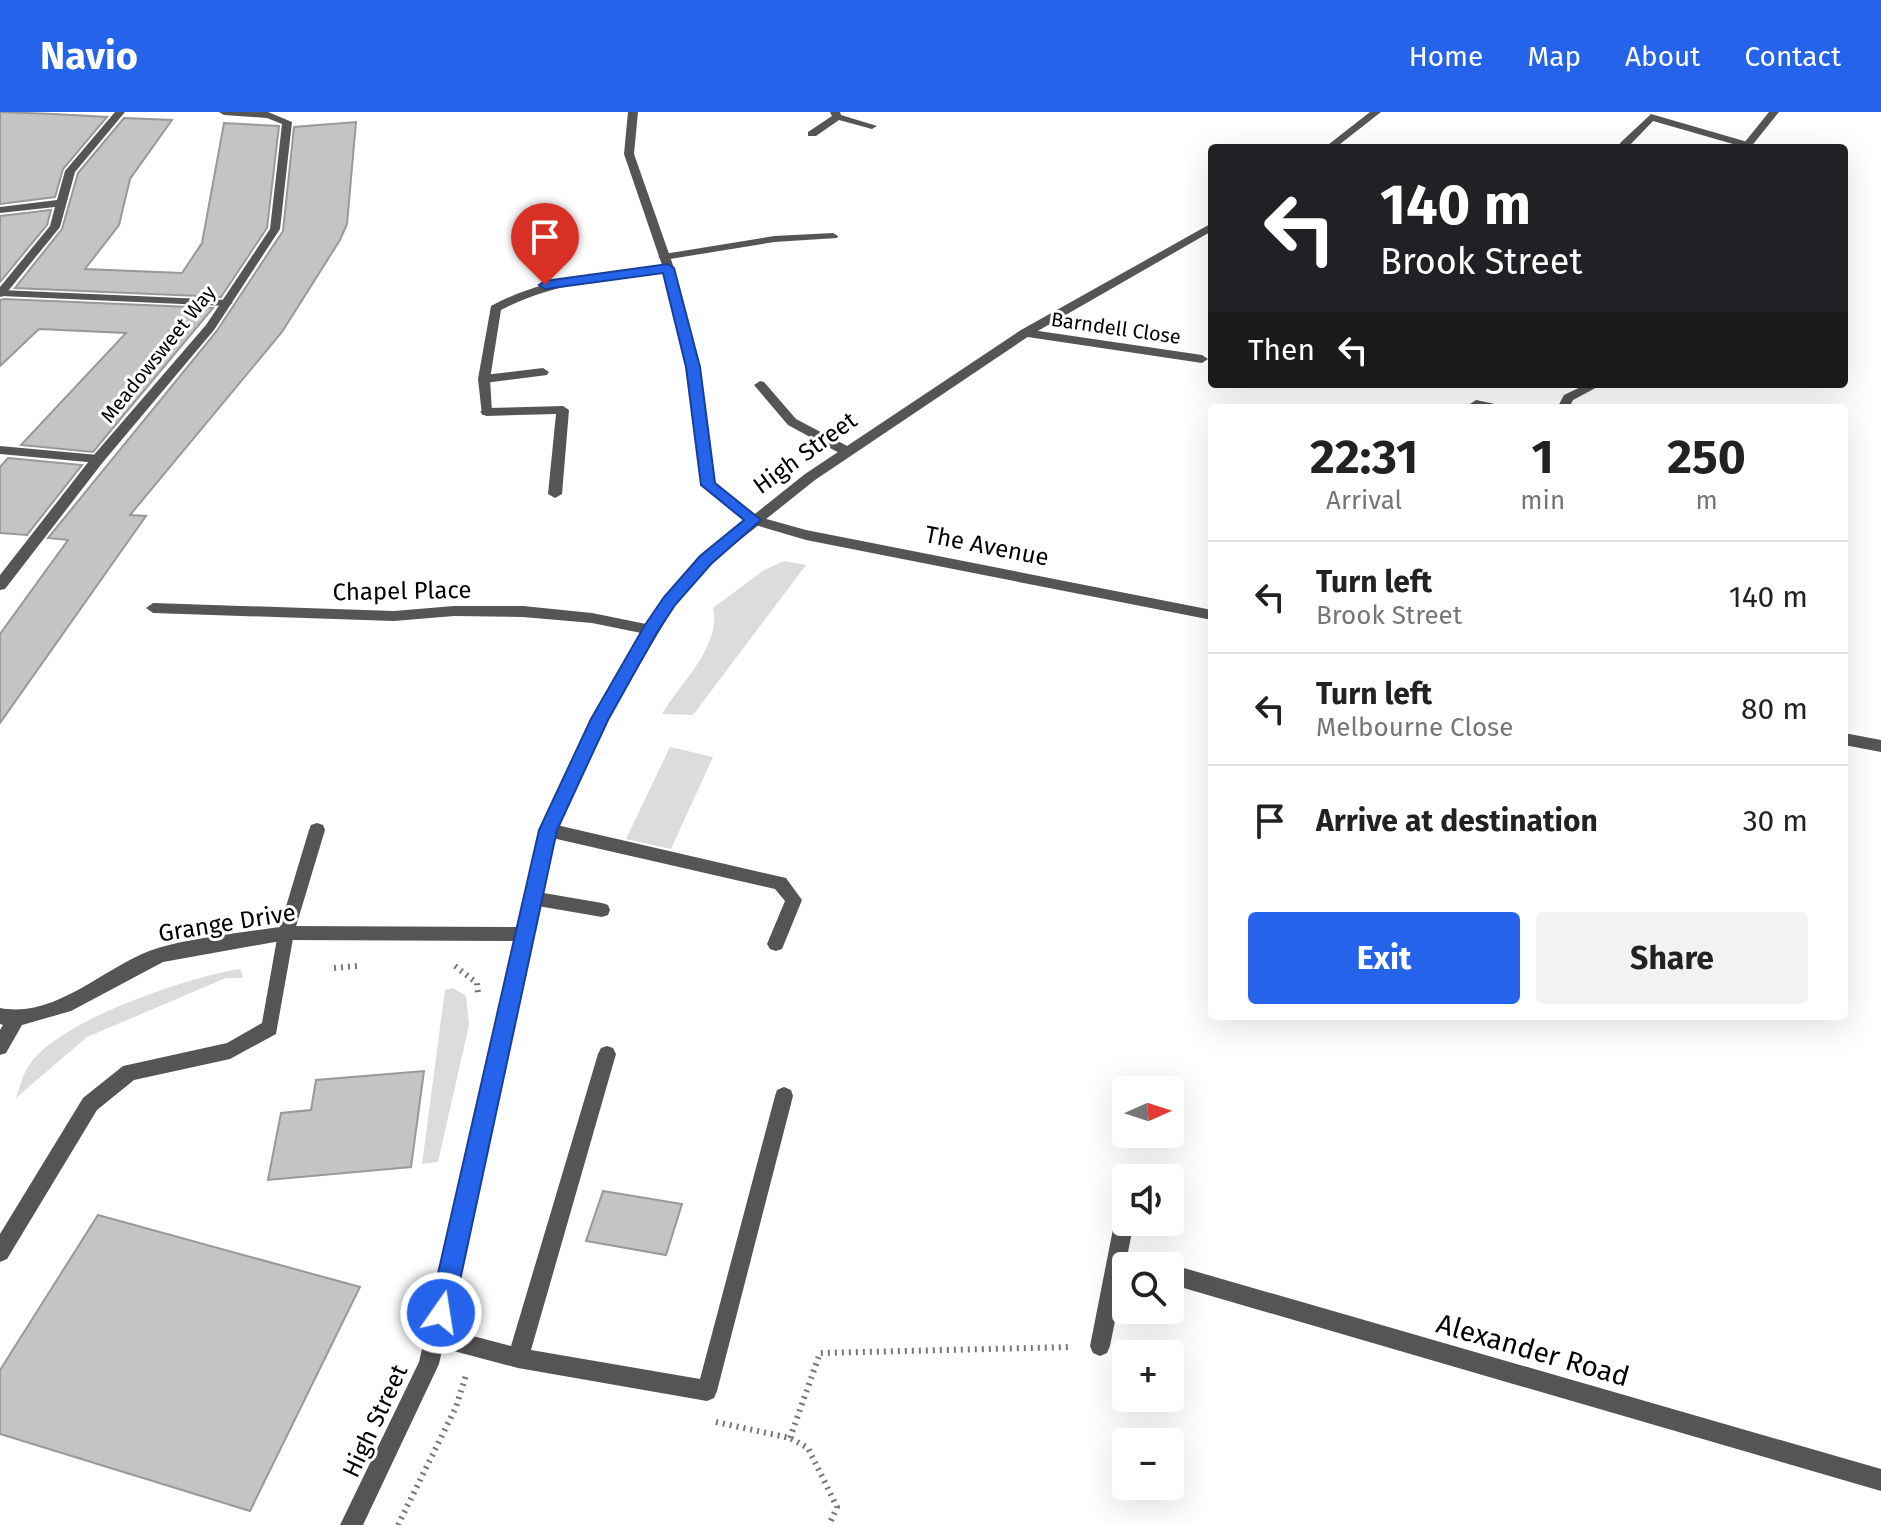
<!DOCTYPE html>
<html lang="en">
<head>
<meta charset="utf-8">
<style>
  body { margin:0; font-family:"Fira Sans",sans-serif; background:#f2f2f2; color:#222; height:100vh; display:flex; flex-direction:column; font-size:30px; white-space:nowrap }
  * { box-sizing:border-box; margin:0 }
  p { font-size:26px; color:#767676 }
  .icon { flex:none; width:44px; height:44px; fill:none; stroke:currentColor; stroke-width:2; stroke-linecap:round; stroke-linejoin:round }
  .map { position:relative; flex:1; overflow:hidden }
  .side { position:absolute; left:1208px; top:292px; width:640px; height:616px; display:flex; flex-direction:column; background:#fff; border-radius:8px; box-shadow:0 8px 32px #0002 }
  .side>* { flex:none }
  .guide { position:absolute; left:1208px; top:32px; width:640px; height:244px; border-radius:8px; box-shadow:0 8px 32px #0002; background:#202124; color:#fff; overflow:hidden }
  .needle { width:52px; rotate:87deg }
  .controls { position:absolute; left:1112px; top:964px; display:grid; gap:16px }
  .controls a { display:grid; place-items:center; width:72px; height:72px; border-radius:8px; background:#fff; box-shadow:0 8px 32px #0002; font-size:40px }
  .pin { position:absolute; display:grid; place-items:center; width:68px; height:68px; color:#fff; margin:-82px -34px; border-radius:50% 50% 50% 0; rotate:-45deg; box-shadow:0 0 8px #0007 }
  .pin .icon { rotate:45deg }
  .me { position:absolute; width:88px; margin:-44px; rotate:13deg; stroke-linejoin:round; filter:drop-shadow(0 0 6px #0008) }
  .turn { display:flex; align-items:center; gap:28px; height:168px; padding:0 40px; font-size:36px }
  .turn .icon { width:104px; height:104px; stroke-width:2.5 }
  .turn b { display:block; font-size:56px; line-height:68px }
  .then { display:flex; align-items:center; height:76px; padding:0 40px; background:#0003; gap:16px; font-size:30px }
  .eta { display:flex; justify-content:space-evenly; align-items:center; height:136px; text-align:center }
  .eta b { font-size:48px; font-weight:700; line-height:56px }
  .cta { display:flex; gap:16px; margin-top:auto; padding:16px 40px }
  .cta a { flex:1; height:92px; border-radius:8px; background:#2563eb; color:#fff; font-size:32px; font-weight:700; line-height:92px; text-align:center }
  .cta a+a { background:#f2f2f2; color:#222 }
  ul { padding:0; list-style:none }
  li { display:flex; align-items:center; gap:24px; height:112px; padding:0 40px; border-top:2px solid #e0e0e0 }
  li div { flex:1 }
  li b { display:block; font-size:30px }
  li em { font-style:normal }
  header { display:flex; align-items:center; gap:48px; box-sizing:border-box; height:112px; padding:0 40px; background:#2563eb; color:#fff }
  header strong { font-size:38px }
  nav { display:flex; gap:44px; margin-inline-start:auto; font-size:28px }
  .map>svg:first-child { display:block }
  .green { fill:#dcdcdc }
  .building { fill:#c4c4c4; stroke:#999; stroke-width:2 }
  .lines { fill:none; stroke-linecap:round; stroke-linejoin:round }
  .path { stroke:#777; stroke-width:6; stroke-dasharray:2 5; stroke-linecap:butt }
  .service { fill:#555; fill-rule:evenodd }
  .minor { fill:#555; fill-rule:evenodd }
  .tertiary { fill:#555; fill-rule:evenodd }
  .route { fill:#2563eb; stroke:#184099; stroke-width:2 }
  .labels { text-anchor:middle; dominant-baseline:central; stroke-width:6; stroke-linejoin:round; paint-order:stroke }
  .far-street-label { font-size:20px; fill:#000; stroke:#fff }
  .street-label { font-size:24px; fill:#000; stroke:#fff }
  .near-street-label { font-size:28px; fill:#000; stroke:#fff }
</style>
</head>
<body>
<header>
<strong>Navio</strong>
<nav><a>Home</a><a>Map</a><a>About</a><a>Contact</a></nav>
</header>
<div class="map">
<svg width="1881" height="1413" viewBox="0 0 1881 1413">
  <rect width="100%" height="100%" fill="#fff"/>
  <path class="green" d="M 784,449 L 806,453 L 693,603 L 662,602 C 680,571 722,534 713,496 L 764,458 Z
    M 670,635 L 713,645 L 671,737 L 626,727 Z
    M 240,857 L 243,866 L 226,866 L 87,925 L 16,986 C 20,975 23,961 30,952 C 60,908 188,865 240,857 Z
    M 453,876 L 466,884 L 469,913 L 438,1050 L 422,1052 L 445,878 Z"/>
  <path class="building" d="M 0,0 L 53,2 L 107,5 L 63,57 L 55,85 L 0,92 Z
    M 124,6 L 172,8 L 130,67 L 119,113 L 85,157 L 182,161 L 202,131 L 224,11 L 279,14 L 267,116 L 221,185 L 15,176 L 62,117 L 78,61 Z
    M 356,10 L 347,112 L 340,128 L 282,220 L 130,403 L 146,404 L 0,611 L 0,522 L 68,428 L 48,426 L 216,220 L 283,119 L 294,15 Z
    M 51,98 L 47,113 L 0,170 L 0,104 Z
    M 0,188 L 4,187 L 213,196 L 93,340 L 21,333 L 126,221 L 39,217 L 0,254 Z
    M 8,346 L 82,353 L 27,423 L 0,421 L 0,355 Z
    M 424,959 L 411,1055 L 268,1068 L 281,1001 L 311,998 L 316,968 Z
    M 603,1079 L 682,1092 L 666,1143 L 586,1129 Z
    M 98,1103 L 360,1175 L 250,1399 L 0,1322 L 0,1258 Z"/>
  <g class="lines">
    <path class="path" d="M 455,854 L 477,871 L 478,881
      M 334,856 L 357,854
      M 716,1310 L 790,1326 L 808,1336 L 837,1395 L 829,1413
      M 790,1326 L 820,1241 L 1071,1235
      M 398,1413 L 456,1295 L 466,1263"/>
    <path class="service" d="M 1651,2 L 1751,31 L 1752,33 L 1747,36 L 1653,9 L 1628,35 L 1620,35 L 1620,31 Z
      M 833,121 L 838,124 L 837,126 L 774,130 L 664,148 L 658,145 L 664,142 L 774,124 Z
      M 1,178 L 227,188 L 233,191 L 227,194 L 1,184 Z
      M 543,256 L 549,260 L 547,263 L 484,271 L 478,267 L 484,263 Z
      M 760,269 L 764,270 L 796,307 L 851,336 L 851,342 L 841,342 L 788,313 L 754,273 Z
      M 563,294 L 569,298 L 562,382 L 555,386 L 548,382 L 556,302 L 486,304 L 480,300 L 486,296 Z
      M 0,334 L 98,343 L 104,347 L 98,351 L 0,342 Z
      M 153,491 L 394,499 L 454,494 L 523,494 L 592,501 L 656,514 L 658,518 L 651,523 L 592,511 L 523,505 L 454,504 L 394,509 L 153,501 L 146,496 Z
      M 317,711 L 323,713 L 325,718 L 294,821 L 276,922 L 230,947 L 134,968 L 97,998 L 7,1147 L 0,1150 L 0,1122 L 83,986 L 123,954 L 227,931 L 262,911 L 278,821 L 309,718 L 311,713 Z
      M 548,711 L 786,766 L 802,788 L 782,837 L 776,839 L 770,837 L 767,832 L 785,789 L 775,777 L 548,725 L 542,723 L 540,718 L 542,713 Z
      M 607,934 L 613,936 L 616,942 L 531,1238 L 700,1267 L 775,984 L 777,978 L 784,975 L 791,978 L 793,984 L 717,1279 L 714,1286 L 707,1289 L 518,1256 L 435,1234 L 428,1231 L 425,1224 L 428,1217 L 435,1214 L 511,1234 L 598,942 L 601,936 Z"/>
    <path class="minor" d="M 115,0 L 125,0 L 75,60 L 60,115 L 4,184 L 0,185 L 0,175 L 50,114 L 55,95 L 0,101 L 0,95 L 57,88 L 65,59 Z
      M 219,0 L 268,0 L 292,10 L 280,117 L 214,218 L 103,350 L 5,477 L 0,478 L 0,463 L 93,344 L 206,213 L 270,117 L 282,12 L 267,6 L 224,3 Z
      M 628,0 L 638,0 L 634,42 L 674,156 L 699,255 L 714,371 L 759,405 L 806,418 L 1212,498 L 1212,508 L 806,428 L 749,411 L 701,373 L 687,255 L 663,160 C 607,167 552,171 501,198 L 490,267 L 492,300 L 490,303 L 482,303 L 478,267 L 491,194 C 545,165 602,161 662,153 L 624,42 Z
      M 830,0 L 840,0 L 841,3 L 877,14 L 872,17 L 839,8 L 816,24 L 808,24 L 808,20 L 832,4 Z
      M 1769,0 L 1779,0 L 1750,36 L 1740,36 Z
      M 1025,217 L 1202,243 L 1208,247 L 1202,251 L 1021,224 L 1019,221 Z
      M 1587,272 L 1603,272 L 1573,288 L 1569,296 L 1557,296 L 1564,283 Z
      M 1476,288 L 1500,293 L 1502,296 L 1472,295 L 1470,292 Z
      M 1844,621 L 1881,628 L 1881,640 L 1844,633 Z
      M 532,779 L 602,791 L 608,793 L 610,798 L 608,803 L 602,805 L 532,793 L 526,791 L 524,786 L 526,781 Z
      M 286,814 L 523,815 L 529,817 L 531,822 L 529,827 L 523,829 L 286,828 L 163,850 L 71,899 L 22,913 L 6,941 L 0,943 L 0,918 L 3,913 L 0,912 L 0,896 C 58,907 106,852 158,836 C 195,825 247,820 286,814 Z
      M 1132,1054 L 1139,1056 L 1142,1066 L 1126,1066 L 1126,1073 L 1122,1063 L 1125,1056 Z
      M 1126,1092 L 1126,1110 L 1134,1110 L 1128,1140 L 1150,1147 L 1153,1154 L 1126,1154 L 1110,1234 L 1107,1241 L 1100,1244 L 1093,1241 L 1090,1234 L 1116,1102 L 1119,1095 Z
      M 1170,1152 L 1881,1357 L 1881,1379 L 1170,1172 L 1170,1154 L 1165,1154 Z"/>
    <path class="tertiary" d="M 1370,0 L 1381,0 L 1335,36 L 1324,36 Z
      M 1212,111 L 1212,119 L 1029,224 L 815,368 L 711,451 L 675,493 L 607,608 L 556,718 L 439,1252 L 363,1413 L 340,1413 L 419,1250 L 540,718 L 595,603 L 665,485 L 701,445 L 805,362 L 1021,218 Z"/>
  </g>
  <path class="route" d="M 668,152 L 674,156 L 700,255 L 715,371 L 761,408 L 711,452 L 675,493 L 656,522 L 608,608 L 557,718 L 453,1201 L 449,1209 L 441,1212 L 433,1209 L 429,1201 L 539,718 L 591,607 L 645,513 L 664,485 L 700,444 L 744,408 L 701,373 L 686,255 L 663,161 L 545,177 L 539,173 L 545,169 Z"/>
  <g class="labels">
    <g class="far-street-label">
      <text transform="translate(1116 216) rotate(8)">Barndell Close</text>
      <text transform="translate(158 242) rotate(-51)">Meadowsweet Way</text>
    </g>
    <g class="street-label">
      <text transform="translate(805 341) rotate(-36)">High Street</text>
      <text transform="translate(987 434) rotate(11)">The Avenue</text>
      <text transform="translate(402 479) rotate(-1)">Chapel Place</text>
      <text transform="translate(227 811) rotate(-9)">Grange Drive</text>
      <text transform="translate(375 1309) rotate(-65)">High Street</text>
    </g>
    <g class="near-street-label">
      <text transform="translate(1533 1238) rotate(16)">Alexander Road</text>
    </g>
  </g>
</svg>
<div class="controls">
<a><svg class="needle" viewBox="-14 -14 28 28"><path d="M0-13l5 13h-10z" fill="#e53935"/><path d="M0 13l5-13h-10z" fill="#767676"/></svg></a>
<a><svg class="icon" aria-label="sound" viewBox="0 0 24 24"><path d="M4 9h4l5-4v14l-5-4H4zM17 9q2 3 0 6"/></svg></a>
<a><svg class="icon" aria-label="search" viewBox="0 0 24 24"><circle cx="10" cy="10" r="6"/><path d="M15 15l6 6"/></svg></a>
<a>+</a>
<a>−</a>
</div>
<div class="pin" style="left:545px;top:173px;background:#d93025"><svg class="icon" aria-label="arrive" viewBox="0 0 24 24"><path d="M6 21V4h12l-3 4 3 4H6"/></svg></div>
<svg class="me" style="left:441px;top:1201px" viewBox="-20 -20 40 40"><circle r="17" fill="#2563eb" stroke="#fff" stroke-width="3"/><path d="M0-11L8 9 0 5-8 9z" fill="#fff"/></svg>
<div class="guide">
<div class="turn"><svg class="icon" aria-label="left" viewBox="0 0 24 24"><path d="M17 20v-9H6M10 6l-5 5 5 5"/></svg><div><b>140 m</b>Brook Street</div></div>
<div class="then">Then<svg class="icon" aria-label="left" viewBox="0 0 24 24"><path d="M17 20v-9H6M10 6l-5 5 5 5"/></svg></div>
</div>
<section class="side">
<div class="eta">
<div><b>22:31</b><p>Arrival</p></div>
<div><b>1</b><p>min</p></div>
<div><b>250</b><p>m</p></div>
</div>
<ul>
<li><svg class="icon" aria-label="left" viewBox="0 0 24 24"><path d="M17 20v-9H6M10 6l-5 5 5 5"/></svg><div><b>Turn left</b><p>Brook Street</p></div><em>140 m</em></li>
<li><svg class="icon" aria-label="left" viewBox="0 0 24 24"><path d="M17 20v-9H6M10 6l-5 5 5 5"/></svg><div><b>Turn left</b><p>Melbourne Close</p></div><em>80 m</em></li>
<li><svg class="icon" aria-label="arrive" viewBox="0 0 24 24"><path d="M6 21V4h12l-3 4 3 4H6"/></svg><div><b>Arrive at destination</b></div><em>30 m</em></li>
</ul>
<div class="cta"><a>Exit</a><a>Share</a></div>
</section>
</div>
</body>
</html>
